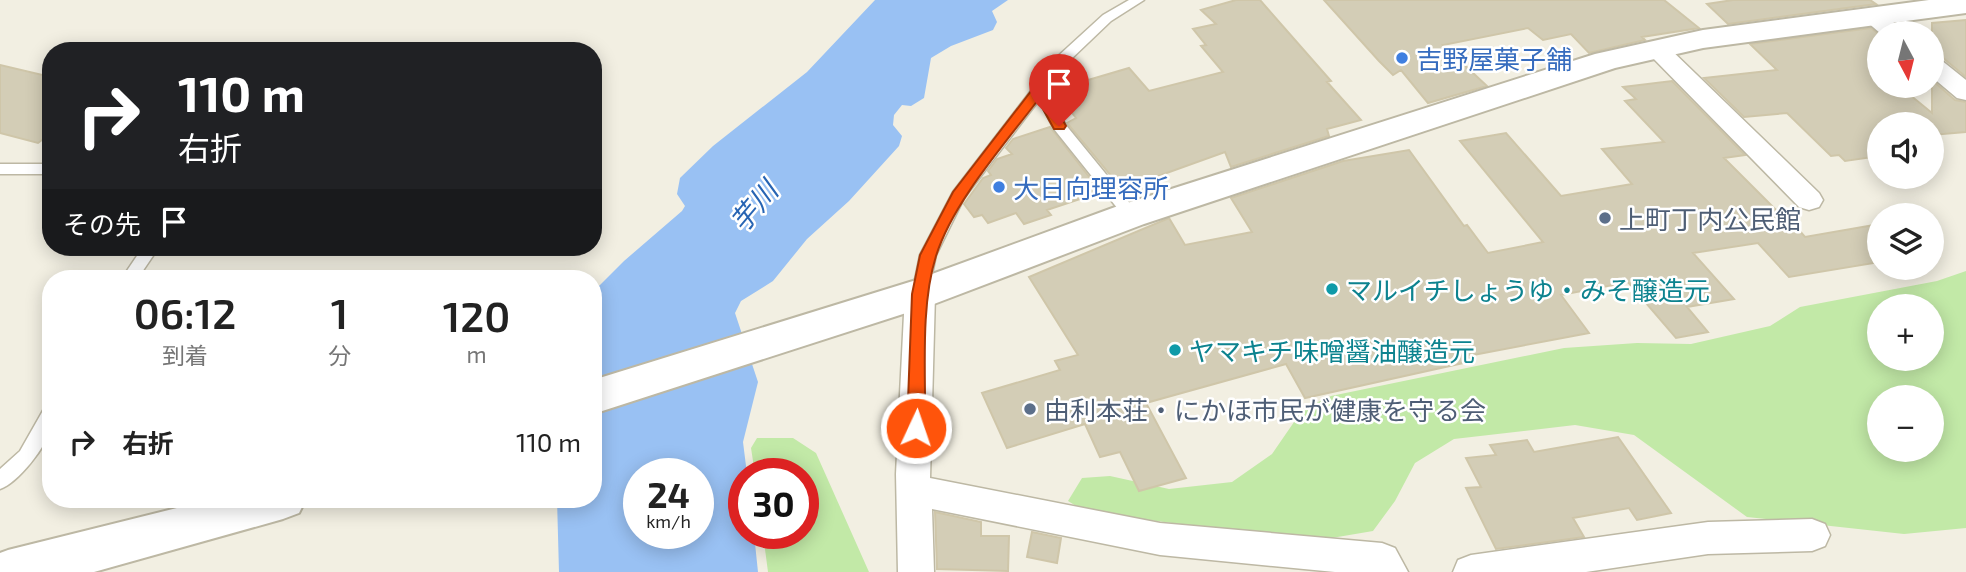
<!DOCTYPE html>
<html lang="ja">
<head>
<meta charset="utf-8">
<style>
  body { margin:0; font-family:"Exo 2","Noto Sans JP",sans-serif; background:#f2f2f2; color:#222; height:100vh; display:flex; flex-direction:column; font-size:26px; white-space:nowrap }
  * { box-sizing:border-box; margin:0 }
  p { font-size:23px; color:#767676 }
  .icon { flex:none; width:38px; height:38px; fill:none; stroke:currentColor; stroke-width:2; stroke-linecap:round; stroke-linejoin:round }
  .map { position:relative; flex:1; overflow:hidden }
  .side { position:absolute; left:42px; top:270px; width:560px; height:238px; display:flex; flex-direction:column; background:#fff; border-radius:28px; box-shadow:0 4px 18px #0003 }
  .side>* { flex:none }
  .guide { position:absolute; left:42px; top:42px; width:560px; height:214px; border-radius:28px; box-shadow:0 4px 18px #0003; background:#202124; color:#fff; overflow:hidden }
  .needle { width:46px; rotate:173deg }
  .buttons { position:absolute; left:1867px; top:21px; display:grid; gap:14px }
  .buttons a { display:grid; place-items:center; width:77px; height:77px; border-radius:50%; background:#fff; box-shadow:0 4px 18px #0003; font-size:35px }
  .speed { position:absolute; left:623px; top:458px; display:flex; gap:14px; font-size:35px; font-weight:700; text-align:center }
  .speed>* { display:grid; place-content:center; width:91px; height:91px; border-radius:50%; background:#fff; box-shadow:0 4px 18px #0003; line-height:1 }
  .speed small { font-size:18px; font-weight:400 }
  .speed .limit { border:10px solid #d22; background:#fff; color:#111 }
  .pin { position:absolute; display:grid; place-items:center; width:60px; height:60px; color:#fff; margin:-72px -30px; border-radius:50% 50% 50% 0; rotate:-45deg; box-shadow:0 0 7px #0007 }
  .pin .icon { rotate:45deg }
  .me { position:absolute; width:77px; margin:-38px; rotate:3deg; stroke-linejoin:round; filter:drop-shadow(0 0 5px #0008) }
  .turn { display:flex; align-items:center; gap:24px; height:147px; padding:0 21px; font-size:32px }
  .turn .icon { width:91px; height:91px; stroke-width:2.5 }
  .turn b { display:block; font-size:49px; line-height:60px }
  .then { display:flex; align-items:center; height:66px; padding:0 21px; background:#0003; gap:14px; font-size:26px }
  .eta { display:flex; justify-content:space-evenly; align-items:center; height:119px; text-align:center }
  .eta b { font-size:42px; font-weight:600; line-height:49px }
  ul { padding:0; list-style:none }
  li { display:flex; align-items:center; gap:21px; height:105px; padding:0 21px }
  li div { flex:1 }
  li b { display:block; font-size:26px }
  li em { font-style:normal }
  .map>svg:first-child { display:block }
  .green { fill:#c2e9a7; fill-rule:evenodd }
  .water { fill:#99c1f3; fill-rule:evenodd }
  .building { fill:#d3cdb6; stroke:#cfc6a9; stroke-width:2 }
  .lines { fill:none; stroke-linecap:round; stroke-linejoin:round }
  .service-casing { stroke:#bdb8a4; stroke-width:3 }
  .minor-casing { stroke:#bdb8a4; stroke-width:3 }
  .tertiary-casing { stroke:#bdb8a4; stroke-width:4 }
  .service { fill:#fff; fill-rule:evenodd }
  .minor { fill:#fff; fill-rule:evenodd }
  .tertiary { fill:#fff; fill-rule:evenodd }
  .route { fill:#ff540b; stroke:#a63707; stroke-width:2 }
  .shop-dot { fill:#3f7fe0; stroke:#fff; stroke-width:2.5 }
  .service-dot { fill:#5c6f8a; stroke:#fff; stroke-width:2.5 }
  .culture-dot { fill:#0f9aa8; stroke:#fff; stroke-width:2.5 }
  .labels { text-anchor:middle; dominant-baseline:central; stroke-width:5; stroke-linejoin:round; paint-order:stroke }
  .shop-label { font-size:26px; fill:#366cbe; stroke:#fff; text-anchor:start }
  .service-label { font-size:26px; fill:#4e5e75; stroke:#fff; text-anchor:start }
  .culture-label { font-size:26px; fill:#0d838f; stroke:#fff; text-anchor:start }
  .water-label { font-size:28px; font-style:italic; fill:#2764b3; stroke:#fff }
</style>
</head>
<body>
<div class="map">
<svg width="1966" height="572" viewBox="0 0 1966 572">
  <rect width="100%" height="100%" fill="#f2efe2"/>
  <path class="green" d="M 1966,271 L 1966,528 L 1904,534 L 1747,517 L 1634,435 L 1575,425 L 1454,439 L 1415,463 L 1395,501 L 1373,531 L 1314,541 L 1086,512 L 1068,501 L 1082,478 L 1110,476 L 1169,489 L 1232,482 L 1272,454 L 1303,409 L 1331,396 L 1564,348 L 1637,343 L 1691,344 L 1770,326 L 1800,307 L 1937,281 ZM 1880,306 L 1932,306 L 1932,359 L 1880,359 ZM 1880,397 L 1932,397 L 1932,450 L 1880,450 Z
    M 757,438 L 793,438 L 816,453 L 869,572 L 768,572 L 763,534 L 803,534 L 803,474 L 755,474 L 751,448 Z"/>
  <path class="water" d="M 875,0 L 1008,0 L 992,11 L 997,22 L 993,30 L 951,46 L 931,58 L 924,98 L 911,106 L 902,105 L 894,115 L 893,125 L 902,136 L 899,146 L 849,201 L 807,239 L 773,281 L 741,301 L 735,313 L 758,382 L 743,442 L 747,474 L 744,474 L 744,534 L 754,534 L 758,572 L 559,572 L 557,499 L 593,499 L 593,292 L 624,261 L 682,211 L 685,206 L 677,194 L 680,178 L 713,146 L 807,72 ZM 639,474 L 698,474 L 698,534 L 639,534 Z"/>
  <path class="building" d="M 1236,0 L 1260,0 L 1331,81 L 1327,82 L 1361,120 L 1327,129 L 1329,136 L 1231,167 L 1225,152 L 1122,189 L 1067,123 L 1076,118 L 1054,90 L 1129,68 L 1149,91 L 1223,72 L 1201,46 L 1206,45 L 1193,29 L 1216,24 L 1201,10 Z
    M 1324,0 L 1664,0 L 1699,28 L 1642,37 L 1645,40 L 1589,53 L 1571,34 L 1543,40 L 1528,28 L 1443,45 L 1487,86 L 1428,103 L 1401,70 L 1393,75 L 1379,61 Z
    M 1733,0 L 1870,0 L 1876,4 L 1728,24 L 1707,4 Z
    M 1966,20 L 1966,77 L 1943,58 L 1932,56 L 1932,23 Z
    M 1871,28 L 1880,35 L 1880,86 L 1899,86 L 1932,113 L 1932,80 L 1955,100 L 1966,102 L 1966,132 L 1932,135 L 1932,124 L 1880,124 L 1880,156 L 1845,161 L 1839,155 L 1831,156 L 1787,113 L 1744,117 L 1704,78 L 1777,70 L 1750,44 Z
    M 0,65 L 51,77 L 51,133 L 38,143 L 0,133 Z
    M 1672,81 L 1745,155 L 1724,158 L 1789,223 L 1792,222 L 1805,237 L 1880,224 L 1880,262 L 1789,277 L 1758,243 L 1693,253 L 1734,299 L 1687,307 L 1708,332 L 1676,338 L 1628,282 L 1561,295 L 1589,333 L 1468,356 L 1472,361 L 1305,398 L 1286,364 L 1146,403 L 1186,478 L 1139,491 L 1120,452 L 1100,457 L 1085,424 L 1007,448 L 982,393 L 1060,370 L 1055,361 L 1078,355 L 1029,277 L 1169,218 L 1185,245 L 1252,232 L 1231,198 L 1343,161 L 1409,150 L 1464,226 L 1467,225 L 1488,253 L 1543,242 L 1460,141 L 1506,133 L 1561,196 L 1632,184 L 1602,149 L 1664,142 L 1625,101 L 1636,99 L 1623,87 Z
    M 1050,127 L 1101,192 L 1047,210 L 1051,215 L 1024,224 L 1016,213 L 988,223 L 982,215 L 974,217 L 964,204 L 983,178 L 991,175 L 988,171 L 997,159 L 1012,154 L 1006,148 L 1013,139 Z
    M 1618,437 L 1671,513 L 1637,520 L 1629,508 L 1573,518 L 1584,537 L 1496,549 L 1466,488 L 1481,487 L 1466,458 L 1496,455 L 1490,445 L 1527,440 L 1534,452 Z
    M 935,512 L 981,522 L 981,536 L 1009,536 L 1008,571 L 937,569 Z
    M 1032,532 L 1061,538 L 1057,563 L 1027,557 Z"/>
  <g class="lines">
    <g class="service-casing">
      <path id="service" d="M 1129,0 L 1144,0 L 1111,21 L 1067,63 L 1047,89 L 1065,124 L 1136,211 L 1138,215 L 1136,219 L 1126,219 L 1054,129 L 1039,100 L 964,198 L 936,255 L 928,294 L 926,298 L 914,298 L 912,294 L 920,255 L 953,192 L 1057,57 L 1103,15 Z
        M 0,164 L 51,164 L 51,174 L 0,174 Z
        M 143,247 L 159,247 L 138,278 L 122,278 Z
        M 51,405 C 51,412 52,421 51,428 C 46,447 18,483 0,489 L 0,469 L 20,451 L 45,407 Z"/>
    </g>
    <g class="minor-casing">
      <path id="minor" d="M 1871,8 L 1879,10 L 1906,33 L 1880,33 L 1859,15 L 1863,10 Z
        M 1658,43 L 1666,45 L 1819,193 L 1823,200 L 1819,207 L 1809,210 L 1799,207 L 1650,55 L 1646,50 L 1650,45 Z
        M 1932,58 L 1941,60 L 1966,80 L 1966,100 L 1957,98 L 1932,77 Z
        M 920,283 L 931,286 L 935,294 L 930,478 L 1160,523 L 1382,543 L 1395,548 L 1408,572 L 1335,572 L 1160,555 L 932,509 L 934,572 L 898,572 L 896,474 L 905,294 L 909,286 Z
        M 1812,519 L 1825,524 L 1830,535 L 1825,546 L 1812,551 L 1708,554 L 1586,572 L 1453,572 L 1458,560 L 1471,555 L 1708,522 Z"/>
    </g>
    <g class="tertiary-casing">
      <path id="tertiary" d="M 1929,0 L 1966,0 L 1966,13 L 1703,48 L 1615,68 L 1144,224 L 934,304 L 593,414 L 593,380 L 913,281 L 1118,206 L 1595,54 L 1703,30 Z
        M 213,499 L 306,499 L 299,513 L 283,519 L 94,572 L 0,572 L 0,553 L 8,550 Z"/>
    </g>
    <use href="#service" class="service"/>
    <use href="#minor" class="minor"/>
    <use href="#tertiary" class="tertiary"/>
  </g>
  <path class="route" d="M 1040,85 L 1046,89 L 1066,126 L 1064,129 L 1054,129 L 1038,100 C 1004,145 953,202 936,256 C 920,307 926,374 925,428 L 922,433 L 916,435 L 909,433 L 907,428 L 912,294 L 920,255 L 953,192 L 1035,86 Z"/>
  <g class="shop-dot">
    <circle cx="1402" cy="58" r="7"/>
    <circle cx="999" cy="187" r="7"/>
  </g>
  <g class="service-dot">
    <circle cx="1605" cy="218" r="7"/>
    <circle cx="1030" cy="409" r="7"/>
  </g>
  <g class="culture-dot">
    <circle cx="1332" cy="289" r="7"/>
    <circle cx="1175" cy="350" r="7"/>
  </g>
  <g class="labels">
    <g class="shop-label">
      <text x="1416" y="58">吉野屋菓子舗</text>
      <text x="1013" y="187">大日向理容所</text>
    </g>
    <g class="service-label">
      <text x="1619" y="218">上町丁内公民館</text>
      <text x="1044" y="409">由利本荘・にかほ市民が健康を守る会</text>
    </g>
    <g class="culture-label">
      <text x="1346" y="289">マルイチしょうゆ・みそ醸造元</text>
      <text x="1189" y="350">ヤマキチ味噌醤油醸造元</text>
    </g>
    <g class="water-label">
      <text transform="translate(753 206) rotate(-50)">芋川</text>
    </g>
  </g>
</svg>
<div class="buttons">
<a><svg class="needle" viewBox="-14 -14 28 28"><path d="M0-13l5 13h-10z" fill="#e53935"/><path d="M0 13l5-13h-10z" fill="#767676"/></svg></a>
<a><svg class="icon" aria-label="sound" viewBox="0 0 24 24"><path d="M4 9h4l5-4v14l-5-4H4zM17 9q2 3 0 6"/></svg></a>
<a><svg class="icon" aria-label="layers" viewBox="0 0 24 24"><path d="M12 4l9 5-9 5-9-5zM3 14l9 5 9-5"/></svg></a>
<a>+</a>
<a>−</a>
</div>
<div class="speed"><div>24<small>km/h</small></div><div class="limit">30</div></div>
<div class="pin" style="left:1059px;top:126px;background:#d93025"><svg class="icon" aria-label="arrive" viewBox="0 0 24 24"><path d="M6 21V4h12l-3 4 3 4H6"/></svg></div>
<svg class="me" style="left:916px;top:428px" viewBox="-20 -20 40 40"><circle r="17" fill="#ff540b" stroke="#fff" stroke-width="3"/><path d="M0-11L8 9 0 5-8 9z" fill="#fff"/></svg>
<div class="guide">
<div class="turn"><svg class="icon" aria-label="right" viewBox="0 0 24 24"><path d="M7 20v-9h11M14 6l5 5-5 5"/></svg><div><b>110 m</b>右折</div></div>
<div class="then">その先<svg class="icon" aria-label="arrive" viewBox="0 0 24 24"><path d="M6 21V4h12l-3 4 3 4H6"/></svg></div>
</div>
<section class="side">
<div class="eta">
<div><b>06:12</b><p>到着</p></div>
<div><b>1</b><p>分</p></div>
<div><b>120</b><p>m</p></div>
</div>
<ul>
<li><svg class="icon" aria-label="right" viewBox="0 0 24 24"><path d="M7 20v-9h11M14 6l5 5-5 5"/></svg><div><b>右折</b></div><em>110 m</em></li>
</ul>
</section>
</div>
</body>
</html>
